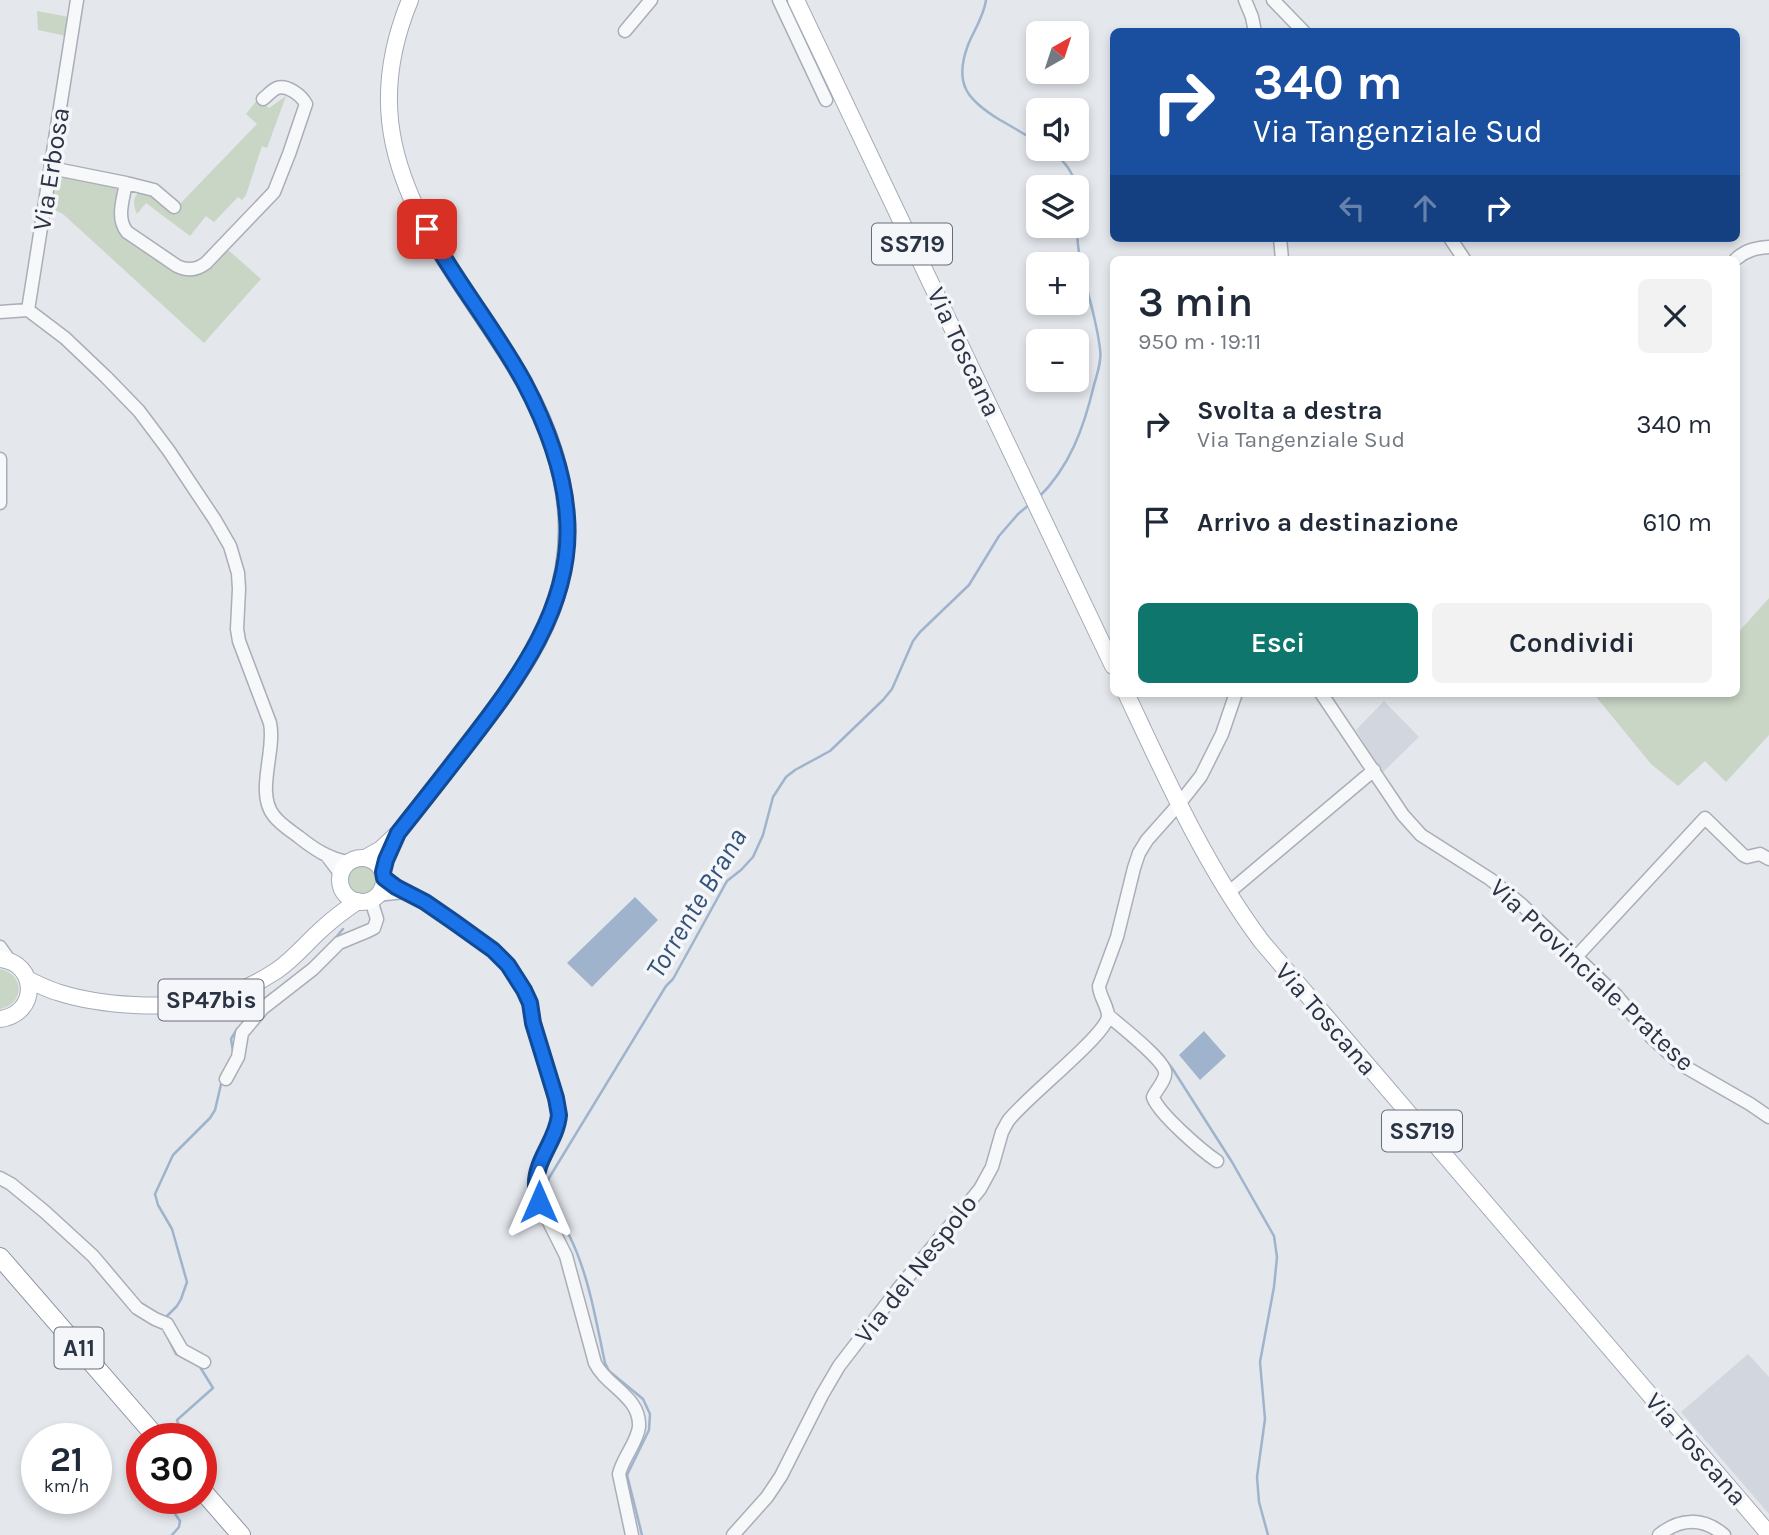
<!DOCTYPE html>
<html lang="it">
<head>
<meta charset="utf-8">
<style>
  body { margin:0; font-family:Karla,sans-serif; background:#f2f2f3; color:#1f2937; height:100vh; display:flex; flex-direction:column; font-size:26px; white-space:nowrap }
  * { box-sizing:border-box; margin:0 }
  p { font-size:23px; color:#747a83 }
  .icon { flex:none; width:38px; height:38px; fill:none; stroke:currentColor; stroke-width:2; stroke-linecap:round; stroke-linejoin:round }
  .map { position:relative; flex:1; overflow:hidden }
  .drawer { position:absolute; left:1110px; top:256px; width:630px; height:441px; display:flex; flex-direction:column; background:#fff; border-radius:10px; box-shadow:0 4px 10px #0003 }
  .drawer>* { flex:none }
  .banner { position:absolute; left:1110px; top:28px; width:630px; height:214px; border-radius:10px; box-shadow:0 4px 10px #0003; background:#1a4fa0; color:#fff; overflow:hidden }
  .needle { width:46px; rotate:39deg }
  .buttons { position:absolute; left:1026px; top:21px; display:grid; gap:14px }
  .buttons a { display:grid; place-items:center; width:63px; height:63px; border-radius:10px; background:#fff; box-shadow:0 4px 10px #0003; font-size:35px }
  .speed { position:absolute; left:21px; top:1423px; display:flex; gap:14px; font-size:35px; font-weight:700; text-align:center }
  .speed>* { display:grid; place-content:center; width:91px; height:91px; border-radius:50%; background:#fff; box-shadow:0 4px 10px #0003; line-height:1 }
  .speed small { font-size:18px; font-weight:400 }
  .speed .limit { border:10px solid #d22; background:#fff; color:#111 }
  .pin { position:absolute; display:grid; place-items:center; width:60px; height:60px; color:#fff; margin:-30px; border-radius:14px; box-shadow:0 4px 10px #0006 }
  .me { position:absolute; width:77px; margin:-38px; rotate:0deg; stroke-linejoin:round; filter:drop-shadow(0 0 5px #0008) }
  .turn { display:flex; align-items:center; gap:24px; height:147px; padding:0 28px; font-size:32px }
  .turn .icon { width:91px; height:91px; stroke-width:2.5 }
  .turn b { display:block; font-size:49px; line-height:60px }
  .lanes { display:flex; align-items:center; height:66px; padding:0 28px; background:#0003; justify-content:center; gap:35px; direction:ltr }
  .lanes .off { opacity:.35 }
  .round { display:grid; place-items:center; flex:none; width:74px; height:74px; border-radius:10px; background:#f2f2f3 }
  .overview { display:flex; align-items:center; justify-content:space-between; height:119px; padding:0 28px }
  h1 { font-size:42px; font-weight:600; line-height:52px }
  .primary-button { display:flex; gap:14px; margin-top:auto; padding:14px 28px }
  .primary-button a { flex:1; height:80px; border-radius:10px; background:#0f766e; color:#fff; font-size:28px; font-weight:600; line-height:80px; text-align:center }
  .primary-button a+a { background:#f2f2f3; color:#1f2937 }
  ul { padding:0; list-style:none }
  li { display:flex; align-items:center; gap:21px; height:98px; padding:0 28px }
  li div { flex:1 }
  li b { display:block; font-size:26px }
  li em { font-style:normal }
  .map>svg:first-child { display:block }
  .built { fill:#d2d6de }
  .green { fill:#c9d6c5 }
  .water { fill:#9fb4cc }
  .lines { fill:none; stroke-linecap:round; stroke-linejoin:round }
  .stream { stroke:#9fb4cc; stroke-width:2.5 }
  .minor-casing { stroke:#a9aeb7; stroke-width:15 }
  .major-casing { stroke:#a3abb8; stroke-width:18 }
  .highway-casing { stroke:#8b94a3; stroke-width:20 }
  .minor { stroke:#f7f8fa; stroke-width:12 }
  .major { stroke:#fff; stroke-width:16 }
  .highway { stroke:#fff; stroke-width:18 }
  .route-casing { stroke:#114b97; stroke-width:18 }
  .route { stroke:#1a73e8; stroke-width:12 }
  .labels { text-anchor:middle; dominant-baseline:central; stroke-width:7; stroke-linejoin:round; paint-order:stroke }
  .shield { fill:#f4f6f9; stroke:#676e7b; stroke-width:2 }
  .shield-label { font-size:24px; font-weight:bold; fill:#2b3445 }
  .street-label { font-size:26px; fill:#2b3445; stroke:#f4f6f9 }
  .water-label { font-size:28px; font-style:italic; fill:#34527a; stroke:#f4f6f9 }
</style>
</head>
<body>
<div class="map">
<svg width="1769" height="1535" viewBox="0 0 1769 1535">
  <rect width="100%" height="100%" fill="#e4e7ec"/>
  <path class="built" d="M 1384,701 L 1419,737 L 1382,773 L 1356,730 Z
    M 1748,1354 L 1769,1377 L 1769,1514 L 1681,1412 Z"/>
  <path class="green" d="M 37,11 L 69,17 L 66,36 L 38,30 Z
    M 286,96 L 267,148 L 262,146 L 246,195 L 242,200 L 238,197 L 214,222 L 206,216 L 190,236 L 146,203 L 137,214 C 134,207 132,199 138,193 L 153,194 L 174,210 L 257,124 L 246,114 L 258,99 L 269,108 Z
    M 57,176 L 117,188 L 114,221 L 120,232 L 162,263 L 180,274 L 205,271 L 227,249 L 261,279 L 204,343 L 63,214 L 51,208 Z
    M 1769,598 L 1769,735 L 1726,782 L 1705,761 L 1678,786 L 1651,764 L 1593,693 L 1736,693 L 1736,635 Z
    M346 880a16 16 0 1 1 32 0a16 16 0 1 1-32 0Z
    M 0,969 C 25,974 25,1004 0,1009 Z"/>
  <path class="water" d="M 635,897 L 658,920 L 592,987 L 567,963 Z
    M 1204,1031 L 1226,1056 L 1200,1080 L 1179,1055 Z"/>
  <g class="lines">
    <path class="stream" d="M 986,0 C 984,16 974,30 968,45 C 953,85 968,100 1000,120 C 1013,127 1025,135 1038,142
      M 1038,498 C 1070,467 1084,427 1094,385 C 1097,374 1102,361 1100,349 C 1096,313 1082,280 1078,245 C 1074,205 1089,176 1048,149
      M 332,942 L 343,929
      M 246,1019 L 261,1001 L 274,992
      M 233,1051 L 231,1039 L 237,1029
      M 1168,1063 L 1172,1068 L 1232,1162 L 1274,1236 L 1277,1257 L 1274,1287 L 1260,1362 L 1265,1419 L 1257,1477 L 1259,1502 L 1268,1535
      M 165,1318 L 177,1306 L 181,1299 L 187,1282 L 172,1229 L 158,1205 L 155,1194 L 173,1155 L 210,1118 L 215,1110 L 222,1080
      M 168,1338 L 176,1354 L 200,1367 L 213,1388 L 177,1420 L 179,1426 L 189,1438
      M 164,1498 L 180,1521 L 179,1527 L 172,1535
      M 642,1535 L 627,1475 L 649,1430 L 650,1414 L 643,1399 L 609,1371 L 605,1363 C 596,1321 589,1276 570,1237 C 564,1225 545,1201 546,1188 C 546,1187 549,1179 549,1178 L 666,986 L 673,979 L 727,881 L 741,870 L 753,857 L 763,835 L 773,797 L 786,777 L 795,770 L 830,751 L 883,700 L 892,689 L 913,641 L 920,632 L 969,585 L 999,536 L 1018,514 L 1030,504"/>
    <g class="minor-casing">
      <path id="minor" d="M 779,0 L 826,100
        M 1245,0 L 1252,17 L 1255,32
        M 1273,0 L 1304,32
        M 625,31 L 651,0
        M 51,168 L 126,183 C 123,200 116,218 127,232 L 177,266 C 187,271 197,270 206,263 L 274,192 L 289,154 L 306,104 C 302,96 287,84 277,88 C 272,90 267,96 263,99
        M 126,183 L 154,190 L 174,207
        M 1280,238 L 1282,259
        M 1450,238 L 1464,259
        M 1736,259 C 1746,250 1756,248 1769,247
        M 28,310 L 65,338 L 106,377 L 139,411 L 169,451 L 215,520 L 230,546 L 238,573 L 239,589 L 237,629 L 239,641 L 270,723 C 276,751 255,793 274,816 C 280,824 291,831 299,837 C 314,849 329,859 348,862
        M 0,312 L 28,310 L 77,0
        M 0,459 L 0,503
        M 1321,693 L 1403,815 L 1421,835 L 1490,879 L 1522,905 L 1616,995 L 1652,1038 L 1682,1065 L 1750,1104 L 1769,1117
        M 327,856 L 340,873
        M 384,878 L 405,892 L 425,902 L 493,950 L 508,965 L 527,996 L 559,1115 L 557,1129 L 539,1168 L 536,1183 L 539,1202 L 566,1256 L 595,1363 C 606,1386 641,1397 639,1427 C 637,1443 623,1457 619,1474 L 632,1535
        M 1228,893 L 1374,770
        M 377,895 L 404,892
        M 0,947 L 10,961
        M 1577,956 L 1705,818 L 1743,855 L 1747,857 L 1760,854 L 1769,859
        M 1108,1015 C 1120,1026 1161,1057 1165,1071 C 1167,1079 1156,1090 1153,1097 C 1158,1113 1202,1151 1217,1161
        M 226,1079 L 238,1057 L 242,1033 L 263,1008 L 313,969 L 339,943 L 368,931 L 374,928 L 377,919 L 371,900
        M 0,1178 L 11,1184 L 45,1212 L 93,1256 L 137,1308 L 155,1319 L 167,1324 L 182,1350 L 204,1362
        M 733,1535 L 767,1497 L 781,1476 L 822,1395 L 839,1366 L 899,1288 L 980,1189 L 992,1167 L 1002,1132 L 1008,1121 C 1024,1099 1104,1037 1108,1017 C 1109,1008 1099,996 1099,986 L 1117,937 L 1134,868 L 1139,853 L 1147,840 L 1179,804 L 1201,776 L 1222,734 L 1236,693
        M 1659,1535 C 1680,1518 1703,1517 1724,1535"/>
    </g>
    <g class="major-casing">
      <path id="major" d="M 796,0 L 1113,666
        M 1126,693 C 1166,778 1205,866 1262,942 L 1769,1534
        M340 880a22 22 0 1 1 44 0a22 22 0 1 1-44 0Z
        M 365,858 L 381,849 L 398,833 C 422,803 446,772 469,742 C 501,701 535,657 553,608 C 584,521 559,437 512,362 C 469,292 412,227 394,145 C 383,96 391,46 410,0
        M 0,959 C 38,963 39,1014 0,1019
        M 27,979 C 37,984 47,989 57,992 C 99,1006 169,1010 212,1000 C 235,994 256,984 276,971 C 294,959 307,942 323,928 C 334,918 346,909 358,901"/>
    </g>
    <g class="highway-casing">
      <path id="highway" d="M 0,1257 L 157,1438
        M 201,1489 L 241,1535"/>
    </g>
    <use href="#minor" class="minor"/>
    <use href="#major" class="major"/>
    <use href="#highway" class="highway"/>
  </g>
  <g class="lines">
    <g class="route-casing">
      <path id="route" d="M 427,229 C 456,282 495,329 524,382 C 546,424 564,469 567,517 C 574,605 517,680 467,745 C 444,775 421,804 398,833 L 386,860 L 383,872 L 384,878 L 396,887 L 425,902 L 454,922 L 493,950 L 508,965 L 524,990 L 530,1003 L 533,1023 L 556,1098 L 559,1115 C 557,1140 535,1160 536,1185 C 536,1190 538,1196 539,1202"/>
    </g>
    <use href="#route" class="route"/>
  </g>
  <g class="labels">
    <g class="shield">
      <rect x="872" y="223.5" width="80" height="41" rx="5"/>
      <rect x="158.5" y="979.5" width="105" height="41" rx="5"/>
      <rect x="1382" y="1110.5" width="80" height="41" rx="5"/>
      <rect x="54.5" y="1327.5" width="49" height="41" rx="5"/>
    </g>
    <g class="shield-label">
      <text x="912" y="244">SS719</text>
      <text x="211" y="1000">SP47bis</text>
      <text x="1422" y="1131">SS719</text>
      <text x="79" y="1348">A11</text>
    </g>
    <g class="street-label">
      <text transform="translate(51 169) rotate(-81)">Via Erbosa</text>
      <text transform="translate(964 352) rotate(65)">Via Toscana</text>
      <text transform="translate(1592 975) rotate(43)">Via Provinciale Pratese</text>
      <text transform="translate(1326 1019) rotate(49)">Via Toscana</text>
      <text transform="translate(916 1269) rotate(-52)">Via del Nespolo</text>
      <text transform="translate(1696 1449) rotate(49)">Via Toscana</text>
    </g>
    <g class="water-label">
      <text transform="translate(696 903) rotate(-59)">Torrente Brana</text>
    </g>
  </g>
</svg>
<div class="buttons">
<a><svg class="needle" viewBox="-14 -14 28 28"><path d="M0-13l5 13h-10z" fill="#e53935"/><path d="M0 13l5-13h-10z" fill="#747a83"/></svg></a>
<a><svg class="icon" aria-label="sound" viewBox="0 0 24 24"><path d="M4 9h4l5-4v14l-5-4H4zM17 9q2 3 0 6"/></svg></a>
<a><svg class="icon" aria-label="layers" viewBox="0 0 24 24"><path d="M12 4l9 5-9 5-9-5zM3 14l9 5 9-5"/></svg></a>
<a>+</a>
<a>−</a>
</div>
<div class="speed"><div>21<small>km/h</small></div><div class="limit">30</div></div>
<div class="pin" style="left:427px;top:229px;background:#d93025"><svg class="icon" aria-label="arrive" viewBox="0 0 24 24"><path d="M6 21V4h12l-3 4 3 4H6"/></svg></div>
<svg class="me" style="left:539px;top:1202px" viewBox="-20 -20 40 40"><path d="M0-17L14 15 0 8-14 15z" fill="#1a73e8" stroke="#fff" stroke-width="4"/></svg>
<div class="banner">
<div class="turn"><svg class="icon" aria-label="right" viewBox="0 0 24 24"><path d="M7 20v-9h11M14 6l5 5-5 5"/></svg><div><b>340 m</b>Via Tangenziale Sud</div></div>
<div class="lanes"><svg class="icon off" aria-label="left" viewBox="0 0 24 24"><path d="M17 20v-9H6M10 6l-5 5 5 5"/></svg><svg class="icon off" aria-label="ahead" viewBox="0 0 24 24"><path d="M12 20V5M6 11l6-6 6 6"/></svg><svg class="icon" aria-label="right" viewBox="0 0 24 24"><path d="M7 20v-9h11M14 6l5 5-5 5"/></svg></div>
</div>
<section class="drawer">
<div class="overview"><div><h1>3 min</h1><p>950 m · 19:11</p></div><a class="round"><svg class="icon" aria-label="close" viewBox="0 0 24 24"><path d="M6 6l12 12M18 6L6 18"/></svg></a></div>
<ul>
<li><svg class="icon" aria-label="right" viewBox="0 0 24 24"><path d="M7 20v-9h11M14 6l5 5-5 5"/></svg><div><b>Svolta a destra</b><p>Via Tangenziale Sud</p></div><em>340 m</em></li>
<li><svg class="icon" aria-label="arrive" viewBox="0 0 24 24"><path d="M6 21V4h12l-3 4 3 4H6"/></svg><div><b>Arrivo a destinazione</b></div><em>610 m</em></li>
</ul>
<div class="primary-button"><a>Esci</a><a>Condividi</a></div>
</section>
</div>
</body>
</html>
